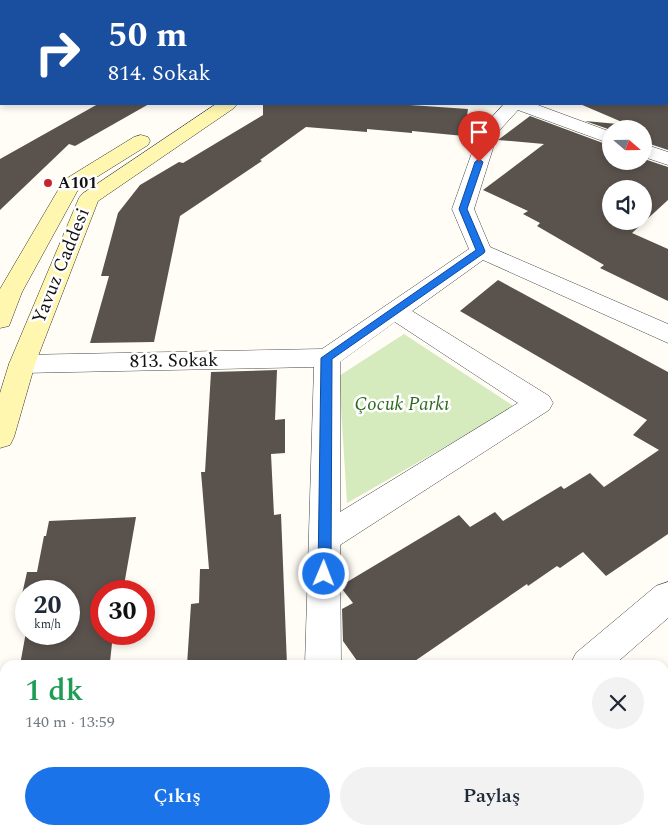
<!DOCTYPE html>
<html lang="tr">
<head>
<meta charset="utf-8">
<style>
  body { margin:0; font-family:Spectral,serif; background:#f2f2f3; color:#1f2937; height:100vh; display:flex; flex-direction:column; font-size:19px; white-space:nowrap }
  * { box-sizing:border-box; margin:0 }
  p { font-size:16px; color:#747a83 }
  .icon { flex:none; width:28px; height:28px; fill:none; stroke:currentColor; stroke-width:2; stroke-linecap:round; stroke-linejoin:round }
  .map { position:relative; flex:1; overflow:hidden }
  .details { position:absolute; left:0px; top:660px; width:669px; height:175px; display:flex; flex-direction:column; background:#fff; border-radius:15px 15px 0 0; box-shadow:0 2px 8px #0003 }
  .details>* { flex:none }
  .hud { position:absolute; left:0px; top:0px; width:669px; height:105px; box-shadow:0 2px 8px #0003; background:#1a4fa0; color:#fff; overflow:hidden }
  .needle { width:32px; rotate:110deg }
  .tools { position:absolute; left:602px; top:120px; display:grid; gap:10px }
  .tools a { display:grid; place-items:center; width:50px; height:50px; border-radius:50%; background:#fff; box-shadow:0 2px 8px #0003; font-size:25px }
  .speed { position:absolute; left:15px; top:580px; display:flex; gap:10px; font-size:25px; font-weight:700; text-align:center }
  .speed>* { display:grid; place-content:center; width:65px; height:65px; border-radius:50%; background:#fff; box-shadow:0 2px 8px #0003; line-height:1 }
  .speed small { font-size:12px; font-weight:400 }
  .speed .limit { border:8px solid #d22; background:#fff; color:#111 }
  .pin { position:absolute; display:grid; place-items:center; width:42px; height:42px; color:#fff; margin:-51px -21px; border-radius:50% 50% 50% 0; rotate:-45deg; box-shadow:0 0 5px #0007 }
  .pin .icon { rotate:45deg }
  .me { position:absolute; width:55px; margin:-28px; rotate:1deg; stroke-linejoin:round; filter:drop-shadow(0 0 4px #0008) }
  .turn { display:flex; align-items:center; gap:18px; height:105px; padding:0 25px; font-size:22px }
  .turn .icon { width:65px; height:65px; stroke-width:2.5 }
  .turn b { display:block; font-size:35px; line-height:42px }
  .round { display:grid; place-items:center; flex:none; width:52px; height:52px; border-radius:26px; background:#f2f2f3 }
  .summary { display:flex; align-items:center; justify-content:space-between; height:85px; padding:0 25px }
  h1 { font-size:30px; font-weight:600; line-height:38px; color:#1e9e55 }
  .button { display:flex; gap:10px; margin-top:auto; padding:10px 25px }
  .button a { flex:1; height:58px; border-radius:30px; background:#1a73e8; color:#fff; font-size:20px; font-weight:600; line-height:58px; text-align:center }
  .button a+a { background:#f2f2f3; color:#1f2937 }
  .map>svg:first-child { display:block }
  .green { fill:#d5ebbd }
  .building { fill:#5a524d; fill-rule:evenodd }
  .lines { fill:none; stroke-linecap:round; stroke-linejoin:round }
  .minor-casing { stroke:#444; stroke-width:1 }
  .secondary-casing { stroke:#333; stroke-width:1 }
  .minor { fill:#fff; fill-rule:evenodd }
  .secondary { fill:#fff6b0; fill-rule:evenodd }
  .route { fill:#1a73e8; stroke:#114b97 }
  .poi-dot { fill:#c4262e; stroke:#fff; stroke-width:2 }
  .labels { text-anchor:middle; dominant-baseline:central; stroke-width:5; stroke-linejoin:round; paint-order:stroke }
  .far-poi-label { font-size:16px; font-weight:bold; fill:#111; stroke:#fff; text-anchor:start }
  .street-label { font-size:19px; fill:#111; stroke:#fff }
  .park-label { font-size:19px; font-style:italic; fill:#2f6b1f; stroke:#fff }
</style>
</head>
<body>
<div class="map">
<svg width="668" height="835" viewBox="0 0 668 835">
  <rect width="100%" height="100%" fill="#fffdf5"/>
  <path class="green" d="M 404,334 L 515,407 L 347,503 L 339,376 Z"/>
  <path class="building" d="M 98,104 L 149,104 L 75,146 L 69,144 L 0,210 L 0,159 Z
    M 263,104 L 390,105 L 395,104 L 468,109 L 464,136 L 412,131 L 412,133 L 367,129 L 367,132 L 306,127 L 260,160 L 262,161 L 180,216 L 154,342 L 90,343 L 109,276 L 101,276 L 118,213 L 140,185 L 179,162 L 183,163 L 263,115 Z
    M 580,104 L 668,104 L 668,150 L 644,142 L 644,129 L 611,130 L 585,121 L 629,125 Z
    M 530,116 L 611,146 L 611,161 L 644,161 L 644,159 L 668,167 L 668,200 L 632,233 L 668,249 L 668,301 L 600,268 L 604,265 L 537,226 L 540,223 L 523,214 L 528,211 L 483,190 L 544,144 L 498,140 ZM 611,189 L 644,189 L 644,221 L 611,221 Z
    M 498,280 L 668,372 L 668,534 L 606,576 L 583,552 L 560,568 L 557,566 L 528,586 L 527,584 L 409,665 L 360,665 L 343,641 L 342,609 L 353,603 L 342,589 L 342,585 L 459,515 L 470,527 L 495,512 L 503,521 L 561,486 L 564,489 L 590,473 L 604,487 L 659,450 L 633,435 L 647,420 L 460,311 Z
    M 277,370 L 275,420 L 285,419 L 285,453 L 271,454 L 274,515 L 281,514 L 287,665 L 187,665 L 191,604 L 199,603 L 200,569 L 209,569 L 201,472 L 205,472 L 211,372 Z
    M 136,517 L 123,591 L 101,591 L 101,634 L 113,634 L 110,662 L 102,663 L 102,665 L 20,665 L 26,632 L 26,634 L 69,634 L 69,591 L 26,591 L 26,608 L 19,608 L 27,572 L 37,572 L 44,536 L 46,536 L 49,521 Z"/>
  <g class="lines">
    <g class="minor-casing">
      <path id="minor" d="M 523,0 L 541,0 L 541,1 L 524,1 Z
        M 0,83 L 1,83 L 1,93 L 0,93 Z
        M 504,104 L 535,104 L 611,132 L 611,144 L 518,110 L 498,132 L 474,209 L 490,247 L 668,324 L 668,343 L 483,260 L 412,311 L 549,396 L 553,403 L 549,410 L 340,545 L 341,665 L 305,665 L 314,367 L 22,373 L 13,371 L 9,364 L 13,357 L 22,355 L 322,349 L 469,249 L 452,209 L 480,130 ZM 395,322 L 518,403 L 340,512 L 340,362 Z
        M 644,144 L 668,152 L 668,165 L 644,157 Z
        M 668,582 L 668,618 L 614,665 L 570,665 L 576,653 L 656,586 Z
        M 664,728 L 668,730 L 668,771 L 664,769 Z
        M 301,830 L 341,830 L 341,835 L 301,835 Z
        M 352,830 L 397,830 L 395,835 L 350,835 Z"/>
    </g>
    <g class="secondary-casing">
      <path id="secondary" d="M 216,104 L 237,104 L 234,108 L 98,201 L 35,364 L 14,437 L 10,445 L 0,448 L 0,393 L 9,364 L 79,198 L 82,194 Z
        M 141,135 L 148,137 L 150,141 L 148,145 L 79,188 L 22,292 L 9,326 L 0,328 L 0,289 L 64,180 L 134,137 Z"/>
    </g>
    <use href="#minor" class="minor"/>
    <use href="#secondary" class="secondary"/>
  </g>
  <path class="route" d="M 479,159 L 483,162 L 467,209 L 485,251 L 484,253 L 332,359 L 331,574 L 329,579 L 324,581 L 320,579 L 318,574 L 321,358 L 476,250 L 459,209 L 475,162 Z"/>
  <circle class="poi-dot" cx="48" cy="183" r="5"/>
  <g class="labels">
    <g class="far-poi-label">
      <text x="58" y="183">A101</text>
    </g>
    <g class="street-label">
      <text transform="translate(61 266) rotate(-68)">Yavuz Caddesi</text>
      <text transform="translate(174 361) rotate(-1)">813. Sokak</text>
    </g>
    <g class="park-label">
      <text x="402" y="404">Çocuk Parkı</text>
    </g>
  </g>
</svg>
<div class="tools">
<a><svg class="needle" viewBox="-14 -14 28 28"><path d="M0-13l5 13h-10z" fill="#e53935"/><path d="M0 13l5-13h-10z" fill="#747a83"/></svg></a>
<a><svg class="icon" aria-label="sound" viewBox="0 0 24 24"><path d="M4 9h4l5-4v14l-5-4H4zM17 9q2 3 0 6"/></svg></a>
</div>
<div class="speed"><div>20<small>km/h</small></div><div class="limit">30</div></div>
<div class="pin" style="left:479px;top:162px;background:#d93025"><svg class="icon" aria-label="arrive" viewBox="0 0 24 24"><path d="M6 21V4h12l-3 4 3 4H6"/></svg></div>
<svg class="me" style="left:324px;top:574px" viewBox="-20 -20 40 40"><circle r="17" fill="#1a73e8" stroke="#fff" stroke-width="3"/><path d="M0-11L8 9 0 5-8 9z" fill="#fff"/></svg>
<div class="hud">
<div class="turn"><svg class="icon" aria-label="right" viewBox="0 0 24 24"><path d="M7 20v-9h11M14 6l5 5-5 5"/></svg><div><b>50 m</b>814. Sokak</div></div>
</div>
<section class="details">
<div class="summary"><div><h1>1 dk</h1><p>140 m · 13:59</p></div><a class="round"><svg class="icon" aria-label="close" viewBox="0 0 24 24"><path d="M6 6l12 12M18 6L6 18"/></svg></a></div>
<div class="button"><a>Çıkış</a><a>Paylaş</a></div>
</section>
</div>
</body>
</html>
